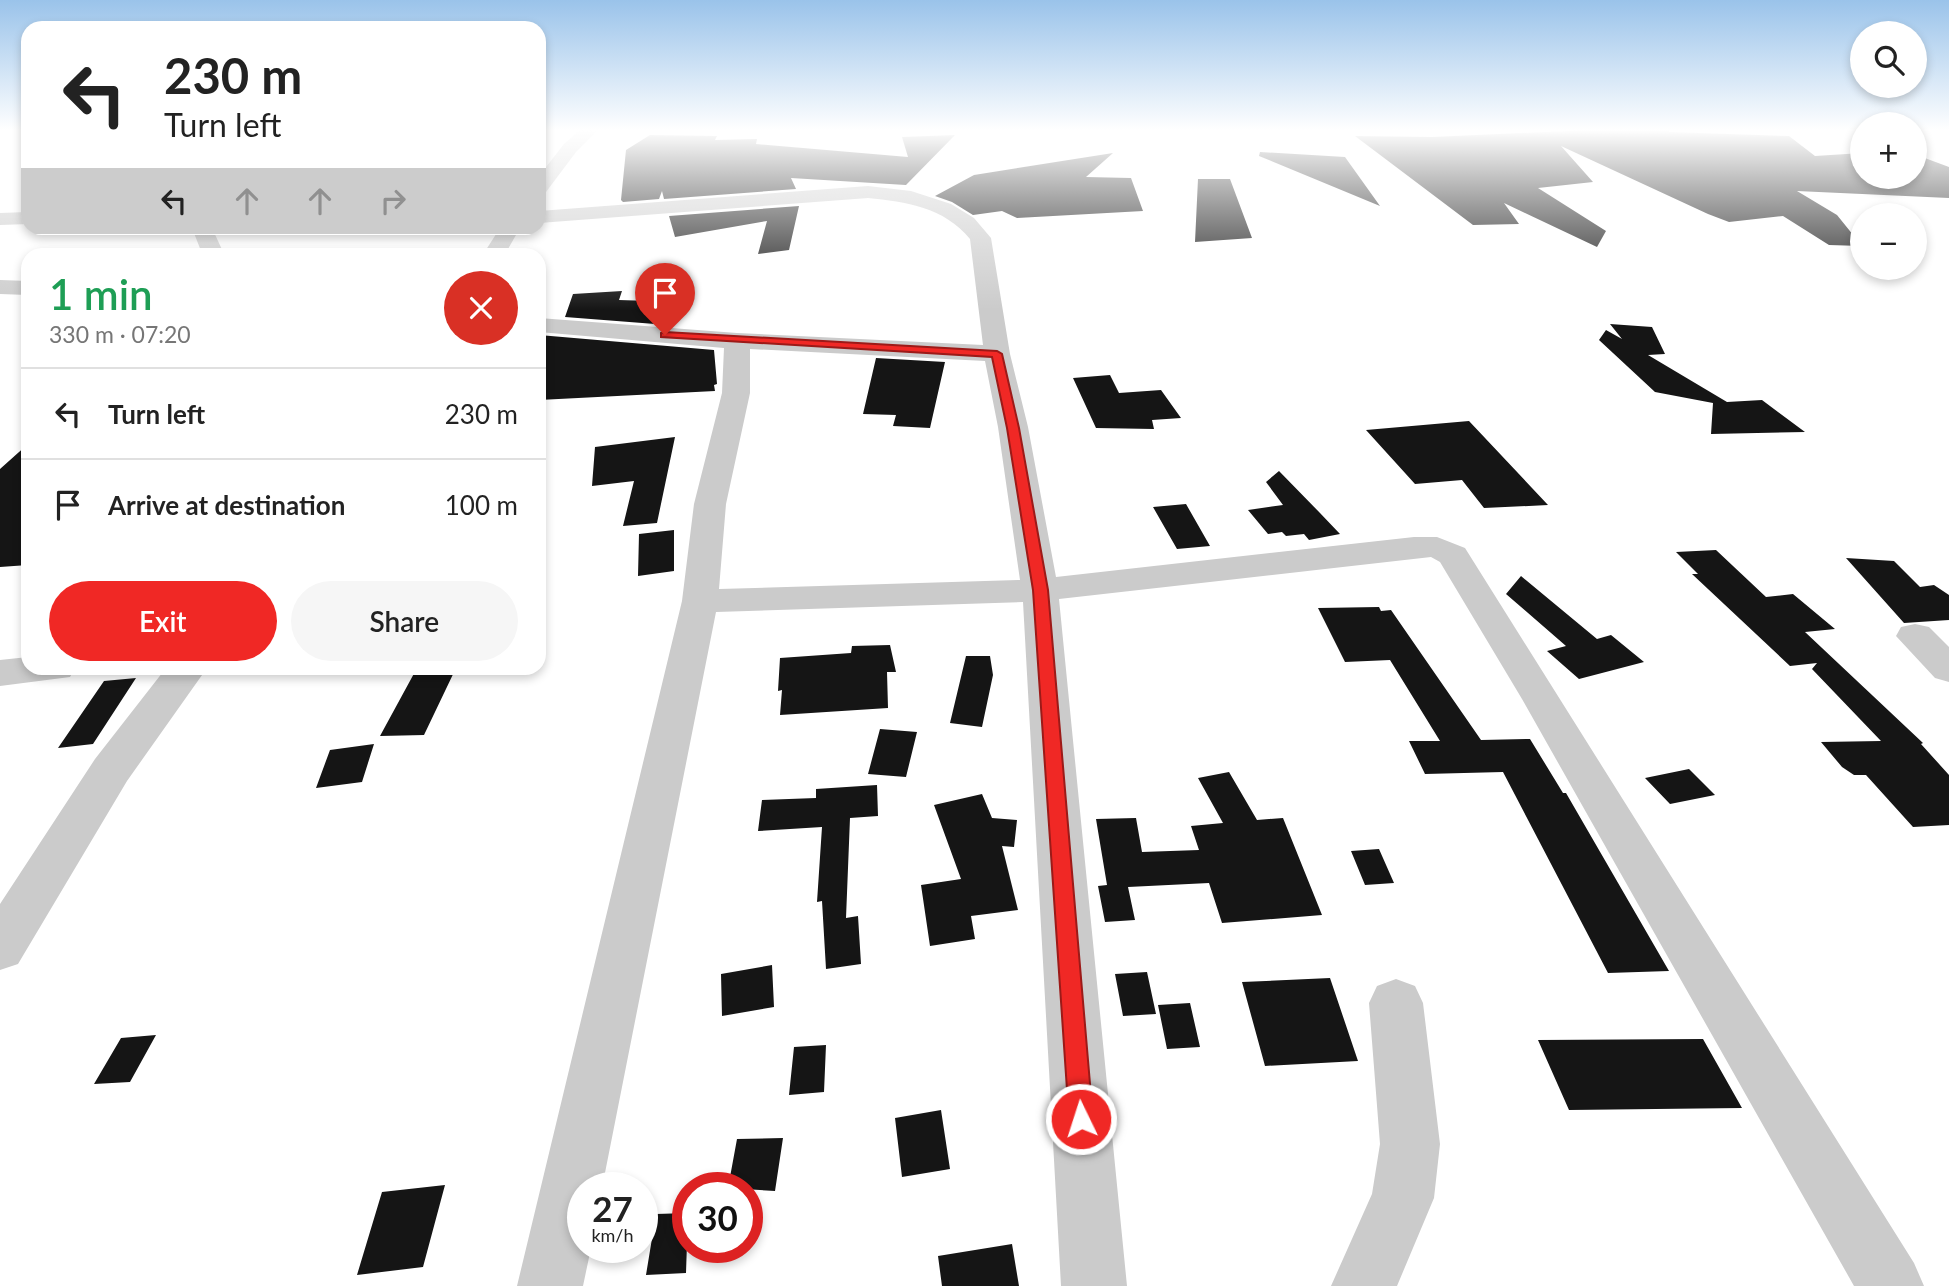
<!DOCTYPE html>
<html lang="en">
<head>
<meta charset="utf-8">
<style>
  body { margin:0; font-family:Lato,sans-serif; background:#f6f6f6; color:#222; height:100vh; display:flex; flex-direction:column; font-size:26px; white-space:nowrap }
  * { box-sizing:border-box; margin:0 }
  p { font-size:23px; color:#767676 }
  .icon { flex:none; width:38px; height:38px; fill:none; stroke:currentColor; stroke-width:2; stroke-linecap:round; stroke-linejoin:round }
  .map { position:relative; flex:1; overflow:hidden }
  .drawer { position:absolute; left:21px; top:248px; width:525px; height:427px; display:flex; flex-direction:column; background:#fff; border-radius:21px; box-shadow:0 4px 10px #0003 }
  .drawer>* { flex:none }
  .top-card { position:absolute; left:21px; top:21px; width:525px; height:214px; border-radius:21px; box-shadow:0 4px 10px #0003; background:#fff; color:#222; overflow:hidden }
  .fabs { position:absolute; left:1850px; top:21px; display:grid; gap:14px }
  .fabs a { display:grid; place-items:center; width:77px; height:77px; border-radius:50%; background:#fff; box-shadow:0 4px 10px #0003; font-size:35px }
  .speed { position:absolute; left:567px; top:1172px; display:flex; gap:14px; font-size:35px; font-weight:700; text-align:center }
  .speed>* { display:grid; place-content:center; width:91px; height:91px; border-radius:50%; background:#fff; box-shadow:0 4px 10px #0003; line-height:1 }
  .speed small { font-size:18px; font-weight:400 }
  .speed .limit { border:10px solid #d22; background:#fff; color:#111 }
  .pin { position:absolute; display:grid; place-items:center; width:60px; height:60px; color:#fff; margin:-72px -30px; border-radius:50% 50% 50% 0; rotate:-45deg; box-shadow:0 0 7px #0007 }
  .pin .icon { rotate:45deg }
  .me { position:absolute; width:77px; margin:-38px; rotate:356deg; stroke-linejoin:round; filter:drop-shadow(0 0 5px #0008) }
  .turn { display:flex; align-items:center; gap:24px; height:147px; padding:0 28px; font-size:32px }
  .turn .icon { width:91px; height:91px; stroke-width:2.5 }
  .turn b { display:block; font-size:49px; line-height:60px }
  .lanes { display:flex; align-items:center; height:66px; padding:0 28px; background:#0003; justify-content:center; gap:35px; direction:ltr }
  .lanes .off { opacity:.35 }
  .round { display:grid; place-items:center; flex:none; width:74px; height:74px; border-radius:37px; background:#f6f6f6 }
  .headline { display:flex; align-items:center; justify-content:space-between; height:119px; padding:0 28px }
  h1 { font-size:42px; font-weight:600; line-height:52px; color:#1e9e55 }
  .button { display:flex; gap:14px; margin-top:auto; padding:14px 28px }
  .button a { flex:1; height:80px; border-radius:42px; background:#f02825; color:#fff; font-size:28px; font-weight:600; line-height:80px; text-align:center }
  .button a+a { background:#f6f6f6; color:#222 }
  ul { padding:0; list-style:none }
  li { display:flex; align-items:center; gap:21px; height:91px; padding:0 28px; border-top:2px solid #e0e0e0 }
  li div { flex:1 }
  li b { display:block; font-size:26px }
  li em { font-style:normal }
  .map>svg:first-child { display:block }
  .building { fill:#151515 }
  .lines { fill:none; stroke-linecap:round; stroke-linejoin:round }
  .minor { fill:#cbcbcb; fill-rule:evenodd }
  .route { fill:#f02825; stroke:#9c1a18; stroke-width:2 }
</style>
</head>
<body>
<div class="map">
<svg width="1949" height="1286" viewBox="0 0 1949 1286">
  <rect width="100%" height="100%" fill="#fff"/>
  <path class="building" d="M 1589,130 L 1669,130 L 1669,132 L 1789,136 L 1815,156 L 1862,153 L 1862,177 L 1914,177 L 1914,154 L 1949,167 L 1949,198 L 1797,191 L 1837,215 L 1862,246 L 1829,245 L 1783,216 L 1729,222 L 1708,214 L 1561,146 L 1593,182 L 1538,188 L 1606,231 L 1597,247 L 1504,203 L 1519,224 L 1473,225 L 1355,136 L 1432,137 Z
    M 650,135 L 717,136 L 715,140 L 757,139 L 756,144 L 908,157 L 902,137 L 955,135 L 906,185 L 791,178 L 796,189 L 664,199 L 662,191 L 659,199 L 623,202 L 621,200 L 626,150 Z
    M 1260,152 L 1345,157 L 1380,206 L 1259,156 Z
    M 1113,153 L 1086,177 L 1131,178 L 1143,211 L 1017,218 L 1002,211 L 973,215 L 952,202 L 935,196 L 974,175 Z
    M 1198,179 L 1230,179 L 1252,238 L 1195,242 Z
    M 799,206 L 789,250 L 758,254 L 767,221 L 675,237 L 669,216 Z
    M 622,291 L 619,300 L 683,302 L 668,325 L 565,317 L 573,294 Z
    M 1610,324 L 1652,327 L 1665,354 L 1648,355 L 1727,402 L 1762,400 L 1805,432 L 1711,434 L 1713,403 L 1655,392 L 1599,340 L 1606,330 L 1622,339 Z
    M 539,335 L 714,350 L 717,384 L 714,385 L 715,391 L 539,400 Z
    M 876,358 L 945,362 L 930,428 L 893,426 L 896,415 L 863,414 Z
    M 1110,375 L 1119,393 L 1161,390 L 1181,418 L 1152,420 L 1154,429 L 1096,428 L 1073,378 Z
    M 1469,421 L 1548,505 L 1484,508 L 1462,480 L 1415,484 L 1366,430 Z
    M 675,437 L 657,523 L 623,526 L 634,481 L 592,486 L 595,447 Z
    M 28,444 L 28,565 L 0,567 L 0,469 Z
    M 1279,471 L 1320,513 L 1340,534 L 1309,540 L 1304,534 L 1286,536 L 1282,532 L 1268,534 L 1248,510 L 1283,505 L 1266,482 Z
    M 1186,504 L 1210,546 L 1177,549 L 1153,507 Z
    M 674,530 L 674,571 L 638,576 L 639,534 Z
    M 1716,550 L 1766,597 L 1793,594 L 1835,629 L 1805,632 L 1923,743 L 1921,744 L 1949,775 L 1949,825 L 1913,827 L 1866,775 L 1854,775 L 1842,767 L 1821,742 L 1881,741 L 1812,669 L 1817,663 L 1790,666 L 1692,574 L 1698,574 L 1676,552 Z
    M 1846,558 L 1894,561 L 1920,587 L 1934,585 L 1949,595 L 1949,620 L 1904,623 Z
    M 1521,576 L 1597,639 L 1611,635 L 1644,662 L 1579,679 L 1547,651 L 1566,646 L 1506,594 Z
    M 1379,607 L 1381,611 L 1391,610 L 1481,740 L 1530,739 L 1563,793 L 1566,793 L 1669,971 L 1608,973 L 1503,772 L 1425,774 L 1409,741 L 1440,741 L 1390,660 L 1345,662 L 1318,608 Z
    M 890,645 L 896,672 L 887,672 L 888,708 L 780,715 L 782,690 L 778,691 L 780,658 L 851,653 L 852,646 Z
    M 966,656 L 990,656 L 993,675 L 982,727 L 950,723 Z
    M 417,668 L 456,668 L 424,735 L 380,736 Z
    M 136,678 L 93,744 L 58,748 L 104,681 Z
    M 880,729 L 917,732 L 906,777 L 868,774 Z
    M 374,744 L 362,782 L 316,788 L 330,750 Z
    M 1689,769 L 1715,795 L 1670,804 L 1645,778 Z
    M 1229,772 L 1257,820 L 1283,818 L 1322,915 L 1222,923 L 1209,883 L 1128,887 L 1135,920 L 1105,922 L 1098,886 L 1107,885 L 1096,819 L 1136,818 L 1142,852 L 1199,850 L 1191,826 L 1223,823 L 1198,778 Z
    M 877,785 L 878,816 L 850,818 L 846,918 L 858,916 L 861,964 L 826,969 L 822,901 L 817,902 L 822,827 L 758,831 L 762,800 L 816,798 L 816,789 Z
    M 982,794 L 992,818 L 1017,820 L 1014,847 L 1002,846 L 1018,910 L 971,916 L 975,939 L 930,946 L 921,885 L 961,879 L 934,805 Z
    M 1379,849 L 1394,883 L 1365,885 L 1351,851 Z
    M 772,965 L 774,1007 L 722,1016 L 721,974 Z
    M 1147,972 L 1156,1014 L 1123,1016 L 1115,974 Z
    M 1330,978 L 1358,1061 L 1265,1066 L 1242,982 Z
    M 1190,1003 L 1200,1047 L 1167,1049 L 1158,1005 Z
    M 156,1035 L 130,1082 L 94,1084 L 121,1038 Z
    M 1703,1039 L 1742,1108 L 1569,1110 L 1538,1040 Z
    M 826,1045 L 824,1092 L 789,1095 L 794,1047 Z
    M 941,1110 L 950,1169 L 902,1177 L 895,1118 Z
    M 783,1138 L 775,1191 L 728,1188 L 737,1139 Z
    M 445,1185 L 423,1267 L 357,1275 L 382,1192 Z
    M 688,1213 L 686,1273 L 646,1275 L 656,1214 Z
    M 1012,1244 L 1019,1286 L 942,1286 L 938,1256 Z"/>
  <g class="lines">
    <path class="minor" d="M 580,130 L 598,130 L 576,152 L 546,192 L 539,194 L 539,176 L 564,144 Z
      M 868,186 L 911,191 L 951,204 L 974,218 L 991,238 L 1010,354 L 1028,427 L 1056,577 L 1414,537 L 1437,537 L 1465,548 L 1914,1263 L 1924,1286 L 1854,1286 L 1522,699 L 1440,562 L 1431,557 L 1059,599 L 1127,1286 L 1061,1286 L 1023,602 L 716,612 L 602,1188 L 583,1188 L 583,1248 L 591,1248 L 583,1286 L 517,1286 L 682,601 L 694,504 L 722,393 L 724,348 L 539,332 L 539,318 L 737,333 L 983,345 L 970,239 C 944,207 906,202 868,198 L 539,223 L 539,211 ZM 750,349 L 985,361 L 998,427 L 1020,580 L 719,589 L 726,504 L 750,393 Z
      M 28,212 L 28,224 L 0,225 L 0,213 Z
      M 192,228 L 212,228 L 225,256 L 203,256 Z
      M 500,228 L 520,228 L 504,256 L 482,256 Z
      M 0,280 L 28,281 L 28,295 L 0,294 Z
      M 1915,624 L 1929,627 L 1949,647 L 1949,682 L 1935,678 L 1896,636 L 1901,627 Z
      M 28,657 L 28,668 L 75,668 L 70,677 L 0,686 L 0,660 Z
      M 166,668 L 207,668 L 127,781 L 18,964 L 0,970 L 0,904 L 95,759 Z
      M 1396,979 L 1415,986 L 1423,1003 L 1440,1144 L 1434,1198 L 1397,1286 L 1331,1286 L 1372,1194 L 1380,1144 L 1369,1003 L 1377,986 Z"/>
  </g>
  <linearGradient id="sky" x2="0" y2="1"><stop stop-color="#9ac3ea"/><stop offset="0.42" stop-color="#fff"/><stop offset="1" stop-color="#fff" stop-opacity="0"/></linearGradient>
  <rect width="1949" height="310" fill="url(#sky)"/>
  <path class="route" d="M 665,332 L 997,351 L 1002,354 L 1019,428 L 1048,590 L 1093,1119 L 1090,1127 L 1081,1131 L 1072,1127 L 1069,1119 L 1033,590 L 1007,428 L 992,357 L 661,337 L 661,333 Z"/>
</svg>
<div class="fabs">
<a><svg class="icon" aria-label="search" viewBox="0 0 24 24"><circle cx="10" cy="10" r="6"/><path d="M15 15l6 6"/></svg></a>
<a>+</a>
<a>−</a>
</div>
<div class="speed"><div>27<small>km/h</small></div><div class="limit">30</div></div>
<div class="pin" style="left:665px;top:335px;background:#d93025"><svg class="icon" aria-label="arrive" viewBox="0 0 24 24"><path d="M6 21V4h12l-3 4 3 4H6"/></svg></div>
<svg class="me" style="left:1081px;top:1119px" viewBox="-20 -20 40 40"><circle r="17" fill="#f02825" stroke="#fff" stroke-width="3"/><path d="M0-11L8 9 0 5-8 9z" fill="#fff"/></svg>
<div class="top-card">
<div class="turn"><svg class="icon" aria-label="left" viewBox="0 0 24 24"><path d="M17 20v-9H6M10 6l-5 5 5 5"/></svg><div><b>230 m</b>Turn left</div></div>
<div class="lanes"><svg class="icon" aria-label="left" viewBox="0 0 24 24"><path d="M17 20v-9H6M10 6l-5 5 5 5"/></svg><svg class="icon off" aria-label="ahead" viewBox="0 0 24 24"><path d="M12 20V5M6 11l6-6 6 6"/></svg><svg class="icon off" aria-label="ahead" viewBox="0 0 24 24"><path d="M12 20V5M6 11l6-6 6 6"/></svg><svg class="icon off" aria-label="right" viewBox="0 0 24 24"><path d="M7 20v-9h11M14 6l5 5-5 5"/></svg></div>
</div>
<section class="drawer">
<div class="headline"><div><h1>1 min</h1><p>330 m · 07:20</p></div><a class="round" style="background:#d93025;color:#fff"><svg class="icon" aria-label="close" viewBox="0 0 24 24"><path d="M6 6l12 12M18 6L6 18"/></svg></a></div>
<ul>
<li><svg class="icon" aria-label="left" viewBox="0 0 24 24"><path d="M17 20v-9H6M10 6l-5 5 5 5"/></svg><div><b>Turn left</b></div><em>230 m</em></li>
<li><svg class="icon" aria-label="arrive" viewBox="0 0 24 24"><path d="M6 21V4h12l-3 4 3 4H6"/></svg><div><b>Arrive at destination</b></div><em>100 m</em></li>
</ul>
<div class="button"><a>Exit</a><a>Share</a></div>
</section>
</div>
</body>
</html>
